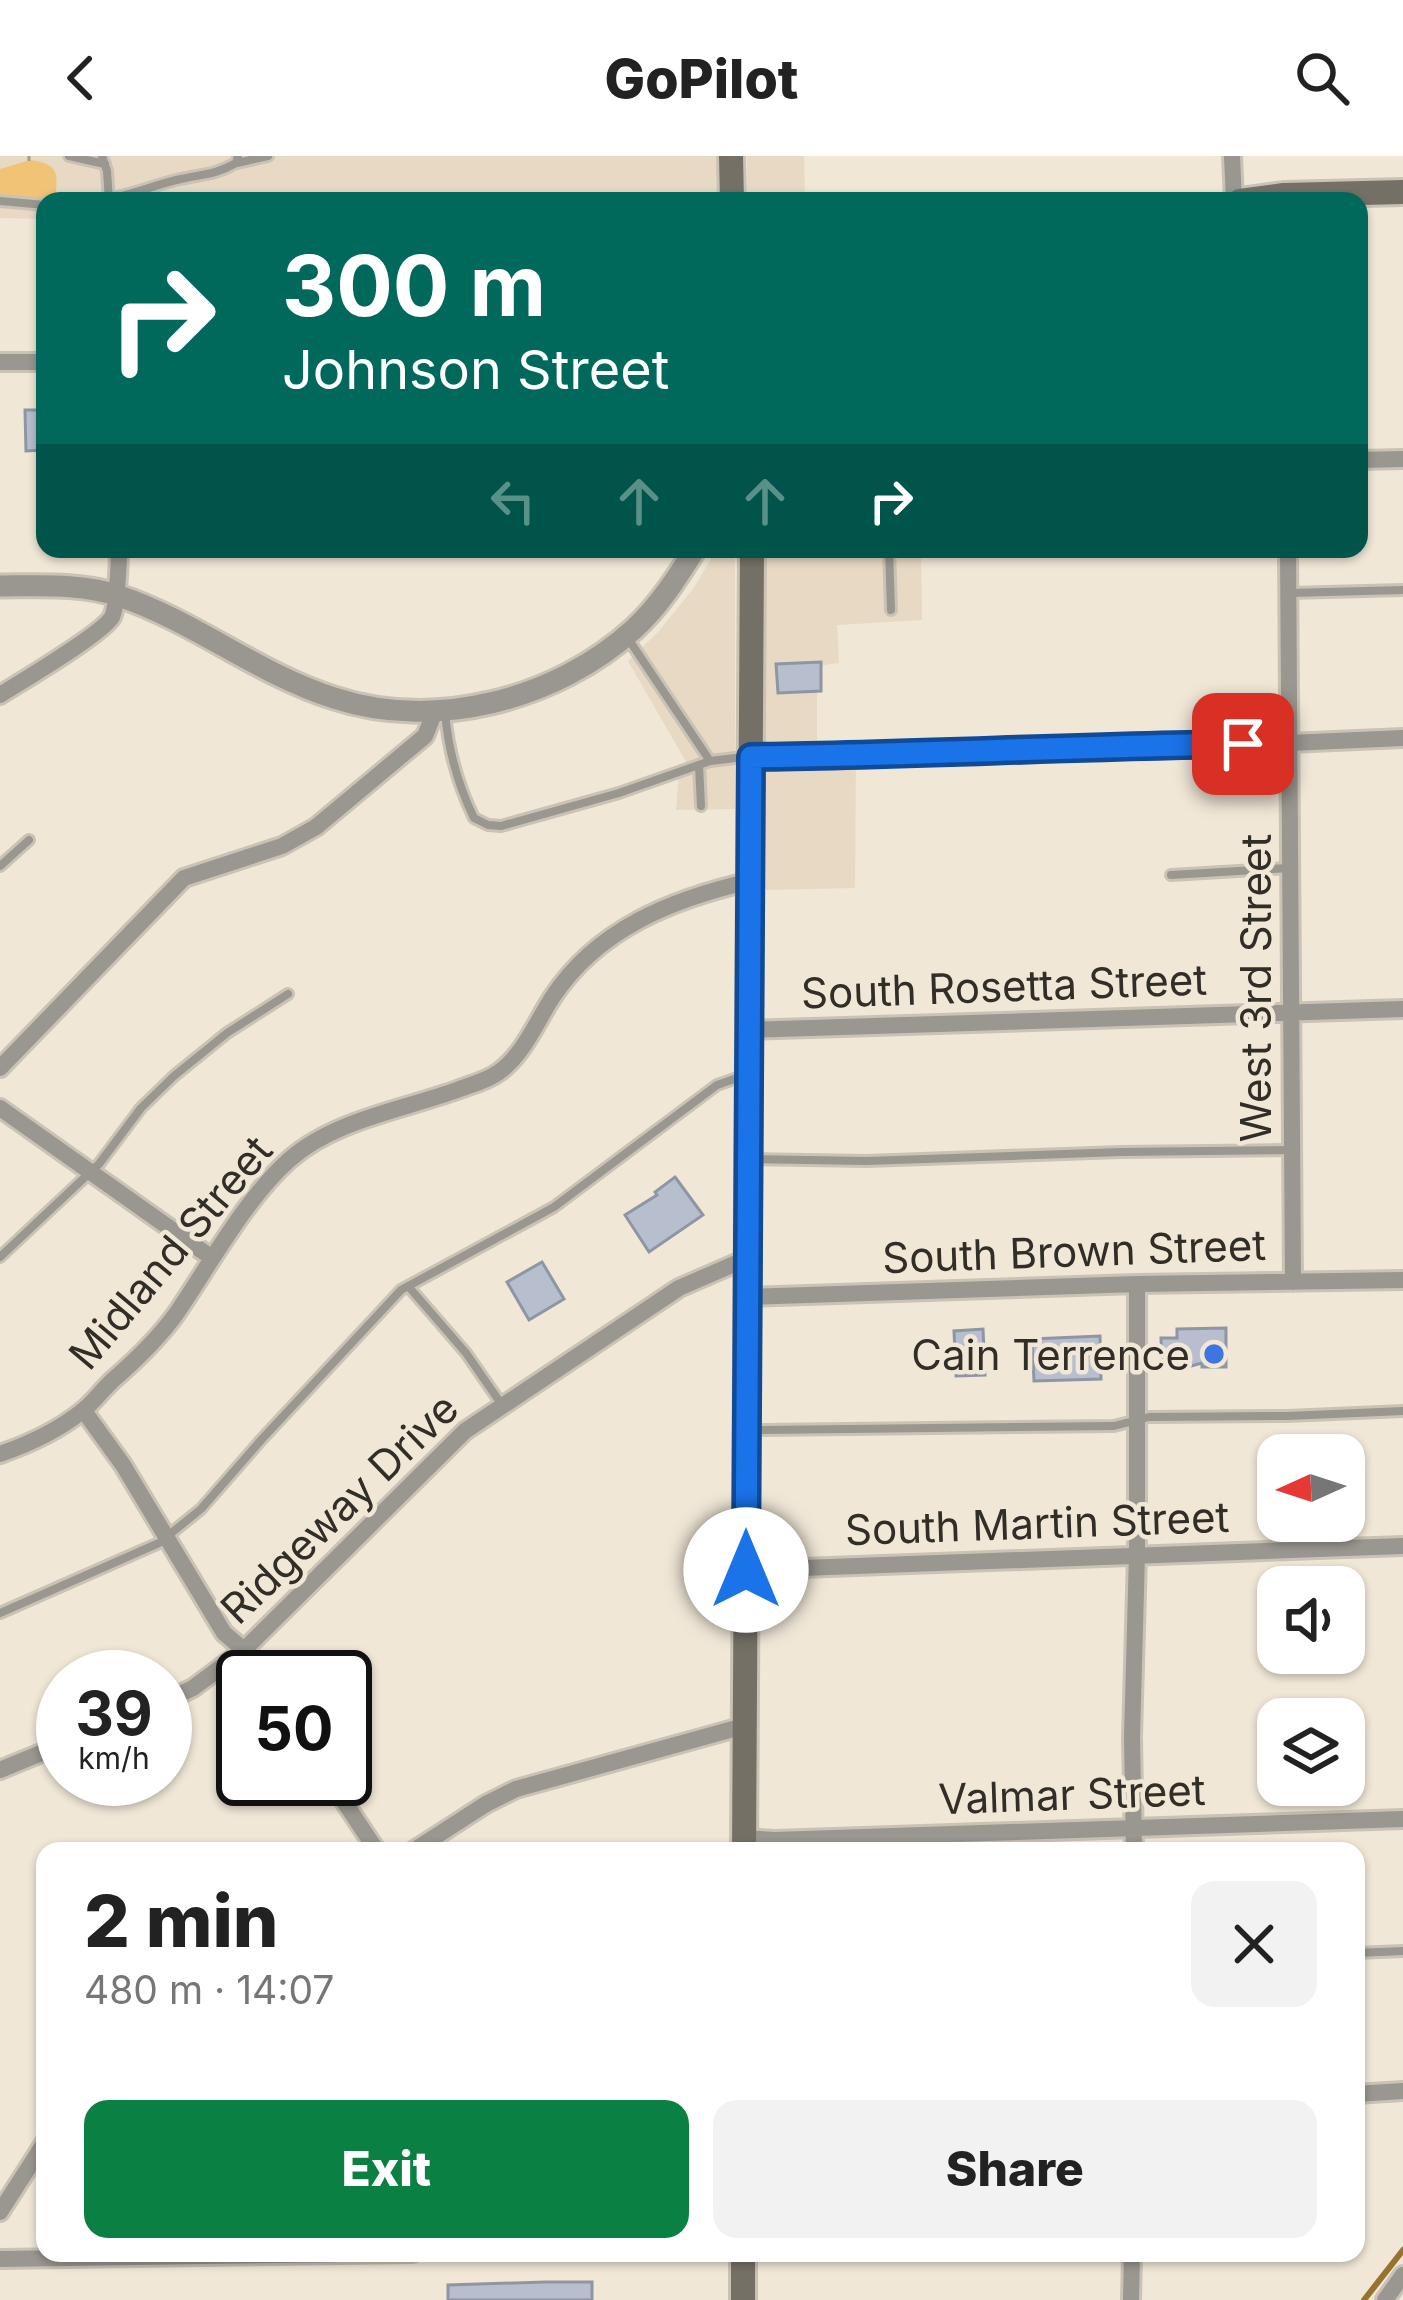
<!DOCTYPE html>
<html lang="en">
<head>
<meta charset="utf-8">
<style>
  body { margin:0; font-family:Inter,sans-serif; background:#f2f2f2; color:#222; height:100vh; display:flex; flex-direction:column; font-size:45px; white-space:nowrap }
  * { box-sizing:border-box; margin:0 }
  p { font-size:39px; color:#767676 }
  .icon { flex:none; width:66px; height:66px; fill:none; stroke:currentColor; stroke-width:2; stroke-linecap:round; stroke-linejoin:round }
  .map { position:relative; flex:1; overflow:hidden }
  .panel { position:absolute; left:36px; top:1686px; width:1329px; height:420px; display:flex; flex-direction:column; background:#fff; border-radius:24px; box-shadow:0 3px 9px #0004 }
  .panel>* { flex:none }
  .banner { position:absolute; left:36px; top:36px; width:1332px; height:366px; border-radius:24px; box-shadow:0 3px 9px #0004; background:#00695c; color:#fff; overflow:hidden }
  .needle { width:78px; rotate:267deg }
  .tools { position:absolute; left:1257px; top:1278px; display:grid; gap:24px }
  .tools a { display:grid; place-items:center; width:108px; height:108px; border-radius:24px; background:#fff; box-shadow:0 3px 9px #0004; font-size:60px }
  .speed { position:absolute; left:36px; top:1494px; display:flex; gap:24px; font-size:60px; font-weight:700; text-align:center }
  .speed>* { display:grid; place-content:center; width:156px; height:156px; border-radius:50%; background:#fff; box-shadow:0 3px 9px #0004; line-height:1 }
  .speed small { font-size:30px; font-weight:400 }
  .speed .limit { border:6px solid #111; border-radius:18px; background:#fff; color:#111 }
  .pin { position:absolute; display:grid; place-items:center; width:102px; height:102px; color:#fff; margin:-51px; border-radius:24px; box-shadow:0 6px 18px #0006 }
  .me { position:absolute; width:132px; margin:-66px; rotate:0deg; stroke-linejoin:round; filter:drop-shadow(0 0 9px #0008) }
  .turn { display:flex; align-items:center; gap:42px; height:252px; padding:0 48px; font-size:54px }
  .turn .icon { width:156px; height:156px; stroke-width:2.5 }
  .turn b { display:block; font-size:84px; line-height:102px }
  .lanes { display:flex; align-items:center; height:114px; padding:0 48px; background:#0003; justify-content:center; gap:60px; direction:ltr }
  .lanes .off { opacity:.35 }
  .round { display:grid; place-items:center; flex:none; width:126px; height:126px; border-radius:24px; background:#f2f2f2 }
  .head { display:flex; align-items:center; justify-content:space-between; height:204px; padding:0 48px }
  h1 { font-size:72px; font-weight:800; line-height:90px }
  .button { display:flex; gap:24px; margin-top:auto; padding:24px 48px }
  .button a { flex:1; height:138px; border-radius:24px; background:#0b8043; color:#fff; font-size:48px; font-weight:800; line-height:138px; text-align:center }
  .button a+a { background:#f2f2f2; color:#222 }
  header { display:flex; justify-content:space-between; align-items:center; height:156px; padding:0 48px; background:#fff; font-size:54px; font-weight:800 }
  .map>svg:first-child { display:block }
  .built { fill:#e7d9c4 }
  .green { fill:#f0c376 }
  .lines { fill:none; stroke-linecap:round; stroke-linejoin:round }
  .stream { stroke:#97732f; stroke-width:6 }
  .building { fill:#b7bfce; stroke:#8e96a4; stroke-width:3 }
  .service-casing { stroke:#cac2b4; stroke-width:14 }
  .minor-casing { stroke:#cac2b4; stroke-width:22 }
  .tertiary-casing { stroke:#cac2b4; stroke-width:27 }
  .secondary-casing { stroke:#cac2b4; stroke-width:30 }
  .path { stroke:#a49d91; stroke-width:3; stroke-dasharray:9 6; stroke-linecap:butt }
  .service { stroke:#9a9690; stroke-width:8 }
  .minor { stroke:#9a9690; stroke-width:16 }
  .tertiary { stroke:#9a9690; stroke-width:21 }
  .secondary { stroke:#757066; stroke-width:24 }
  .route-casing { stroke:#114b97; stroke-width:30 }
  .route { stroke:#1a73e8; stroke-width:21 }
  .poi-dot { fill:#3d75e5; stroke:#f0e7d7; stroke-width:4.5 }
  .labels { text-anchor:middle; dominant-baseline:central; stroke-width:9; stroke-linejoin:round; paint-order:stroke }
  .street-label { font-size:42px; fill:#312d27; stroke:#f0e7d7 }
  .poi-label { font-size:42px; fill:#312d27; stroke:#f0e7d7; text-anchor:end }
</style>
</head>
<body>
<header><svg class="icon" aria-label="back" viewBox="0 0 24 24"><path d="M15 5l-7 7 7 7"/></svg>GoPilot<svg class="icon" aria-label="search" viewBox="0 0 24 24"><circle cx="10" cy="10" r="6"/><path d="M15 15l6 6"/></svg></header>
<div class="map">
<svg width="1403" height="2144" viewBox="0 0 1403 2144">
  <rect width="100%" height="100%" fill="#f0e7d7"/>
  <path class="built" d="M 0,0 L 731,0 L 732,45 L 45,45 L 45,63 L 0,62 Z
    M 747,0 L 804,0 L 805,45 L 747,42 Z
    M 766,393 L 921,393 L 922,464 L 837,469 L 839,507 L 817,510 L 817,586 L 856,586 L 855,732 L 764,734 Z
    M 735,395 L 735,653 L 676,654 L 679,616 L 686,606 L 628,505 L 658,476 L 693,433 L 715,396 Z"/>
  <path class="green" d="M 30,4 C 60,8 58,18 55,44 L 25,44 L 0,39 L 0,13 Z"/>
  <g class="lines">
    <path class="stream" d="M 1364,2144 L 1403,2094"/>
  </g>
  <path class="building" d="M 25,254 L 45,254 L 45,294 L 26,295 Z
    M 821,506 L 821,535 L 778,537 L 776,508 Z
    M 675,1021 L 703,1059 L 649,1096 L 625,1059 L 657,1039 L 655,1036 Z
    M 542,1106 L 564,1143 L 529,1164 L 507,1126 Z
    M 1226,1172 L 1226,1211 L 1202,1211 L 1202,1207 L 1184,1212 L 1176,1211 L 1176,1207 L 1162,1208 L 1161,1182 L 1177,1182 L 1177,1173 Z
    M 983,1173 L 985,1219 L 956,1220 L 954,1175 Z
    M 1100,1180 L 1101,1223 L 1034,1225 L 1032,1183 Z
    M 545,2126 L 592,2126 L 592,2144 L 448,2144 L 448,2129 Z"/>
  <g class="lines">
    <g class="service-casing">
      <path id="service" d="M 69,0 L 105,8
        M 102,0 L 107,15 L 109,45
        M 237,7 L 268,0
        M 0,45 L 45,49
        M 96,45 C 126,42 152,29 181,23 C 203,18 215,19 236,7 L 238,0
        M 889,393 L 891,454
        M 1289,437 L 1403,434
        M 627,481 L 710,605 L 744,601
        M 445,556 C 448,593 458,629 474,662 L 488,669 L 501,670 L 619,637 L 710,605
        M 699,609 L 701,650
        M 0,710 L 29,684
        M 1171,719 L 1289,712
        M 751,1003 L 867,1005 L 1120,996 L 1293,994
        M 0,1101 L 99,1008 L 141,952 L 174,920 L 227,877 L 288,838
        M 408,1130 L 466,1197 L 502,1249
        M 754,1274 L 1114,1270 L 1149,1261 L 1287,1260 L 1403,1255
        M 0,1457 L 159,1387 L 201,1353 L 262,1283 L 401,1134 L 554,1051 L 717,929 L 743,920
        M 1356,1797 L 1403,1795"/>
    </g>
    <g class="minor-casing">
      <path id="minor" d="M 1232,0 L 1234,45
        M 0,206 L 45,206
        M 1359,304 L 1403,303
        M 1288,393 L 1293,1126
        M 0,539 C 22,525 102,478 112,461 C 117,451 119,406 119,393
        M 751,601 L 923,599 L 1101,589 L 1290,587 L 1403,582
        M 750,874 L 1403,853
        M 0,912 L 184,722 L 282,690 L 316,671 L 425,580 L 435,555
        M 0,952 L 212,1102
        M 747,1141 L 1137,1128 L 1403,1124
        M 84,1255 L 123,1309 L 224,1477 L 244,1494 L 262,1521
        M 0,1298 C 29,1288 57,1275 81,1256 C 93,1247 102,1234 113,1224 C 136,1204 158,1183 176,1158 C 209,1110 246,1042 289,1004 C 334,964 402,954 457,934 C 470,929 487,925 499,916 C 523,899 536,867 552,842 C 597,773 672,743 751,725
        M 746,1414 L 1403,1390
        M 165,1545 L 193,1532 L 244,1494 L 465,1275 L 679,1132 L 748,1102
        M 0,1614 L 63,1588
        M 329,1623 L 377,1695
        M 744,1682 L 775,1684 L 1403,1663
        M 413,1695 L 486,1648 L 516,1633 L 744,1570
        M 1134,1695 L 1132,1581 L 1137,1398 L 1137,1128
        M 1356,1938 L 1403,1935
        M 0,2056 L 45,1986
        M 0,2103 L 412,2097
        M 1131,2144 L 1132,2097
        M 1385,2144 L 1403,2119"/>
    </g>
    <g class="tertiary-casing">
      <path id="tertiary" d="M 0,430 C 38,430 83,427 119,440 C 194,465 258,518 334,542 C 435,575 556,544 634,473 C 659,450 677,422 695,393"/>
    </g>
    <g class="secondary-casing">
      <path id="secondary" d="M 731,0 L 732,45
        M 1240,45 L 1284,39 L 1403,36
        M 744,1695 L 752,393
        M 743,2144 L 743,2097"/>
    </g>
    <path class="path" d="M 29,0 L 29,5"/>
    <use href="#service" class="service"/>
    <use href="#minor" class="minor"/>
    <use href="#tertiary" class="tertiary"/>
    <use href="#secondary" class="secondary"/>
  </g>
  <g class="lines">
    <g class="route-casing">
      <path id="route" d="M 746,1414 L 751,601 C 915,599 1079,590 1243,588"/>
    </g>
    <use href="#route" class="route"/>
  </g>
  <circle class="poi-dot" cx="1214" cy="1198" r="12"/>
  <g class="labels">
    <g class="street-label">
      <text transform="translate(1004 830) rotate(-2)">South Rosetta Street</text>
      <text transform="translate(1255 832) rotate(-90)">West 3rd Street</text>
      <text transform="translate(1074 1095) rotate(-2)">South Brown Street</text>
      <text transform="translate(170 1096) rotate(-50)">Midland Street</text>
      <text transform="translate(339 1352) rotate(-44)">Ridgeway Drive</text>
      <text transform="translate(1037 1367) rotate(-2)">South Martin Street</text>
      <text transform="translate(1072 1638) rotate(-2)">Valmar Street</text>
    </g>
    <g class="poi-label">
      <text x="1190" y="1198">Cain Terrence</text>
    </g>
  </g>
</svg>
<div class="tools">
<a><svg class="needle" viewBox="-14 -14 28 28"><path d="M0-13l5 13h-10z" fill="#e53935"/><path d="M0 13l5-13h-10z" fill="#767676"/></svg></a>
<a><svg class="icon" aria-label="sound" viewBox="0 0 24 24"><path d="M4 9h4l5-4v14l-5-4H4zM17 9q2 3 0 6"/></svg></a>
<a><svg class="icon" aria-label="layers" viewBox="0 0 24 24"><path d="M12 4l9 5-9 5-9-5zM3 14l9 5 9-5"/></svg></a>
</div>
<div class="speed"><div>39<small>km/h</small></div><div class="limit">50</div></div>
<div class="pin" style="left:1243px;top:588px;background:#d93025"><svg class="icon" aria-label="arrive" viewBox="0 0 24 24"><path d="M6 21V4h12l-3 4 3 4H6"/></svg></div>
<svg class="me" style="left:746px;top:1414px" viewBox="-20 -20 40 40"><circle r="19" fill="#fff"/><path d="M0-13L10 11 0 6-10 11z" fill="#1a73e8"/></svg>
<div class="banner">
<div class="turn"><svg class="icon" aria-label="right" viewBox="0 0 24 24"><path d="M7 20v-9h11M14 6l5 5-5 5"/></svg><div><b>300 m</b>Johnson Street</div></div>
<div class="lanes"><svg class="icon off" aria-label="left" viewBox="0 0 24 24"><path d="M17 20v-9H6M10 6l-5 5 5 5"/></svg><svg class="icon off" aria-label="ahead" viewBox="0 0 24 24"><path d="M12 20V5M6 11l6-6 6 6"/></svg><svg class="icon off" aria-label="ahead" viewBox="0 0 24 24"><path d="M12 20V5M6 11l6-6 6 6"/></svg><svg class="icon" aria-label="right" viewBox="0 0 24 24"><path d="M7 20v-9h11M14 6l5 5-5 5"/></svg></div>
</div>
<section class="panel">
<div class="head"><div><h1>2 min</h1><p>480 m · 14:07</p></div><a class="round"><svg class="icon" aria-label="close" viewBox="0 0 24 24"><path d="M6 6l12 12M18 6L6 18"/></svg></a></div>
<div class="button"><a>Exit</a><a>Share</a></div>
</section>
</div>
</body>
</html>
